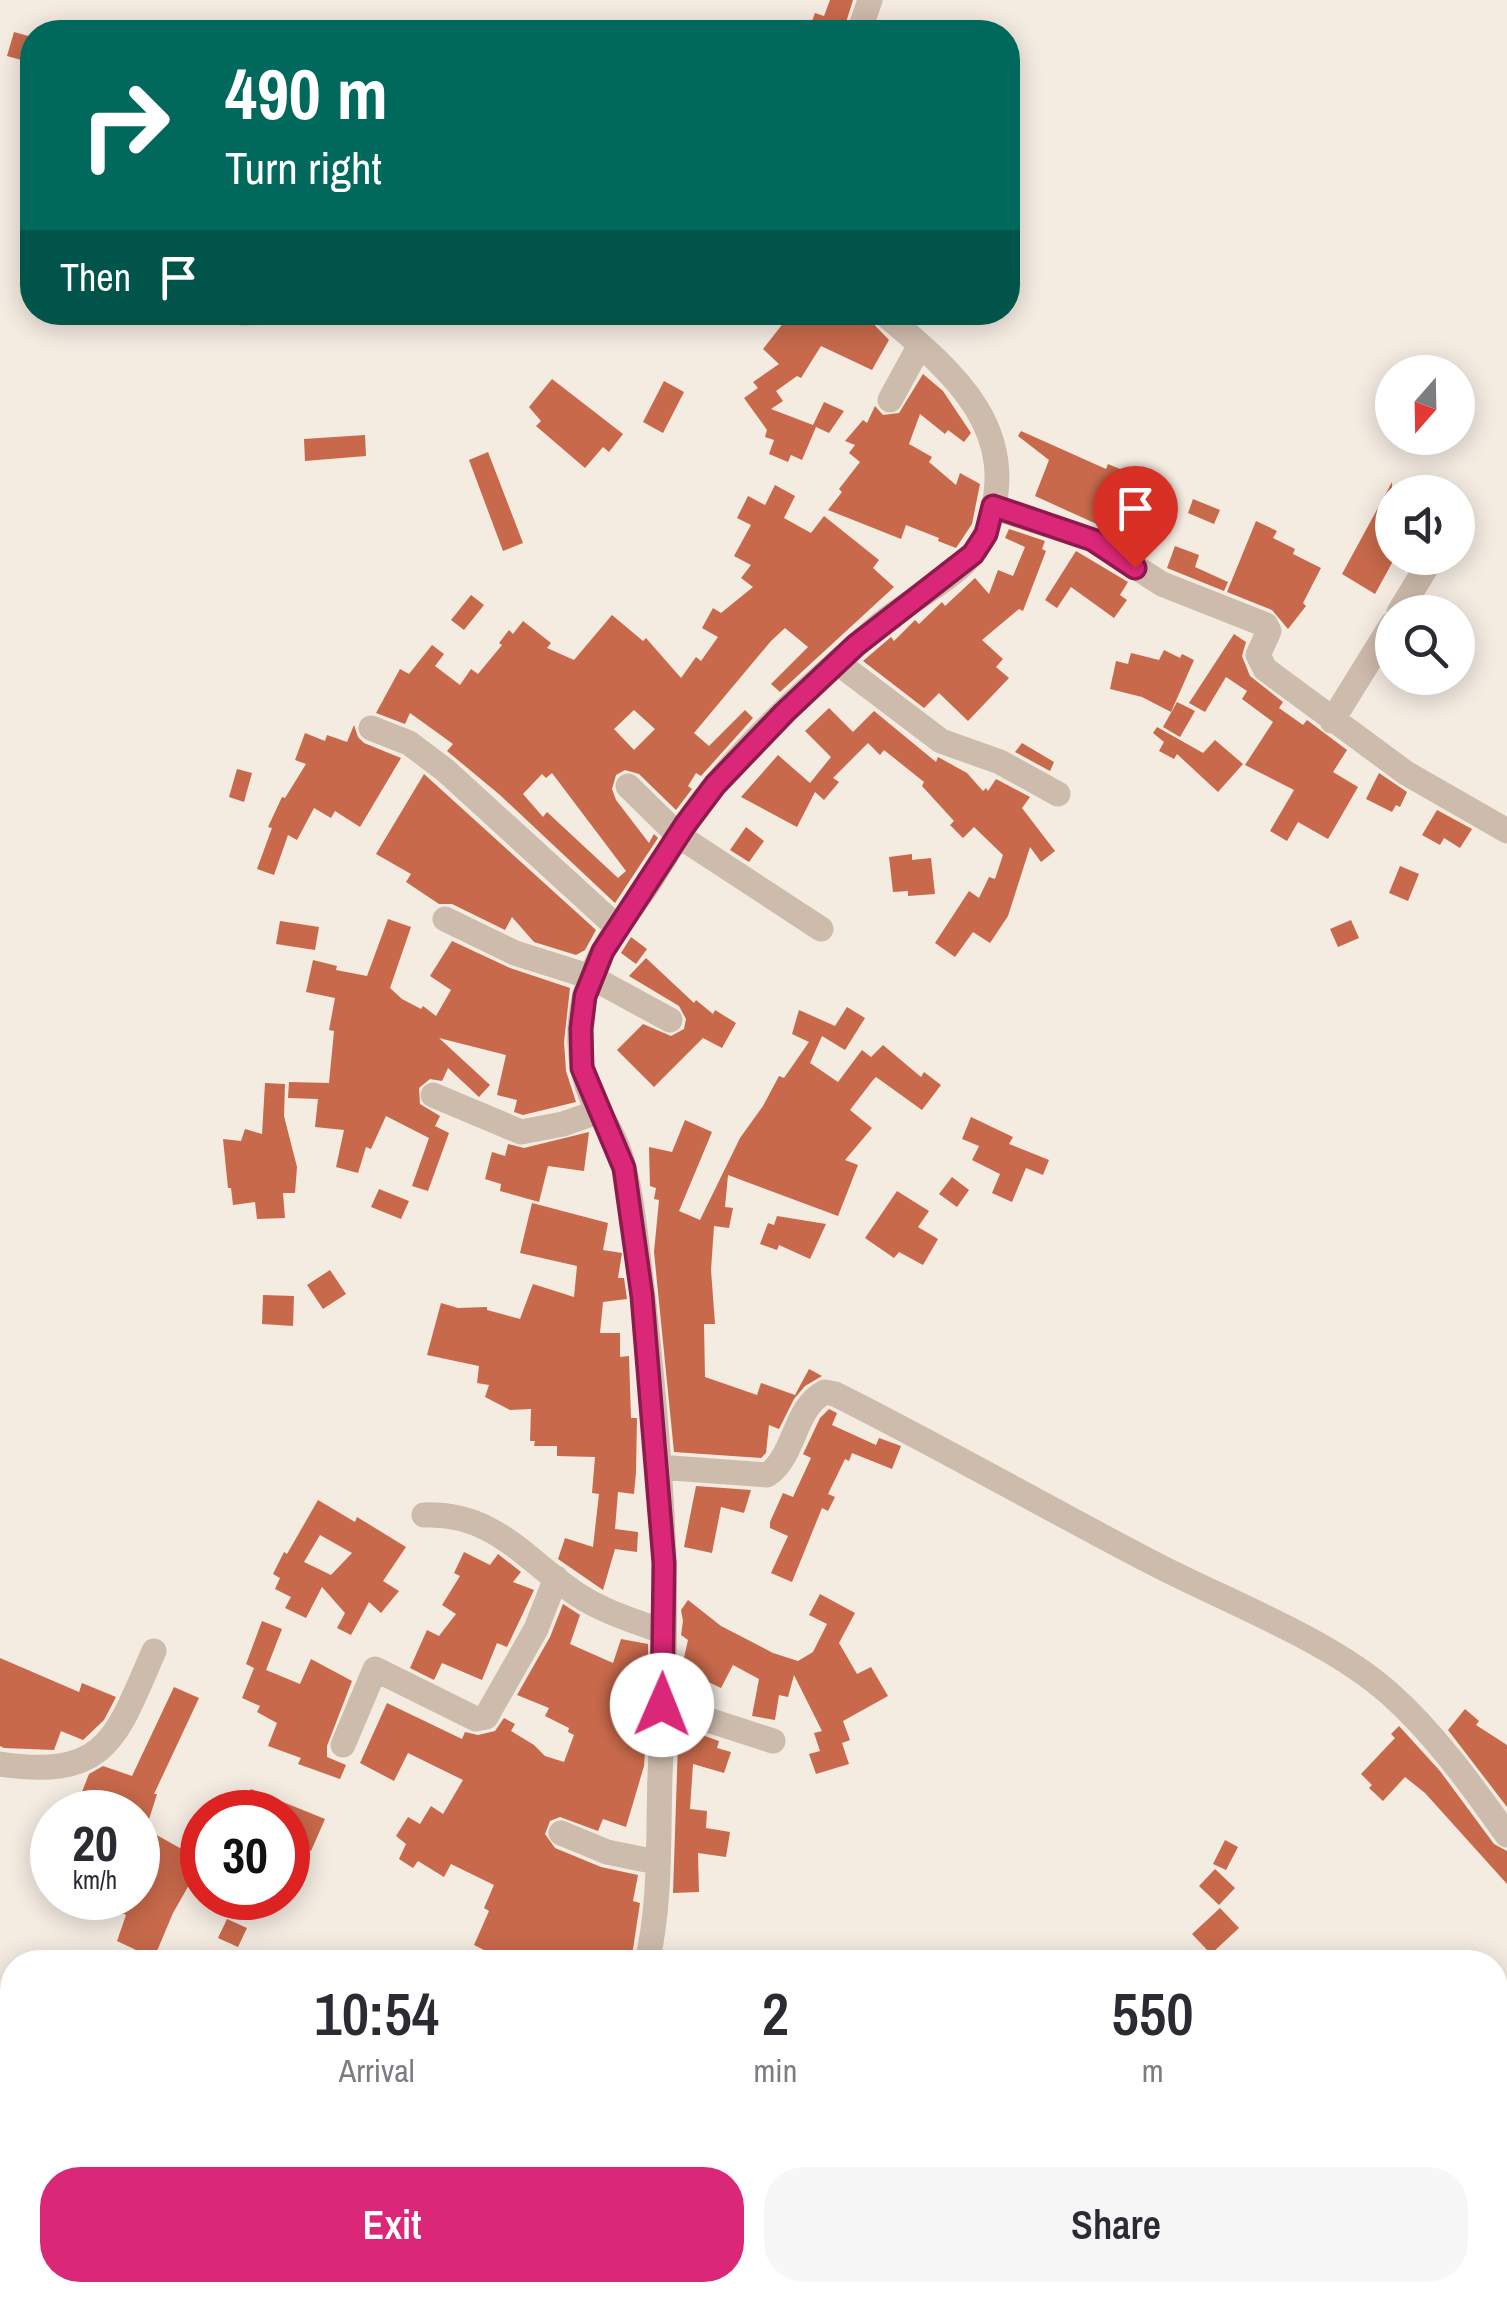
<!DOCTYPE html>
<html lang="en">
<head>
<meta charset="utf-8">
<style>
  body { margin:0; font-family:"Archivo Narrow",sans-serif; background:#f7f7f7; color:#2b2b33; height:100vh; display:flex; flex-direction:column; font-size:38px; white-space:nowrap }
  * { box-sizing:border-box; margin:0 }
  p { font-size:32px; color:#7c7c81 }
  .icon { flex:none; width:55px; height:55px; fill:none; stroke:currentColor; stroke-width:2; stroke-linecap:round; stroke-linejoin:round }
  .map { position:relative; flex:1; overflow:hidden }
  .panel { position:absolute; left:0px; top:1950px; width:1508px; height:352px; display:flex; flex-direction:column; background:#fff; border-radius:40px 40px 0 0; box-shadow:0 5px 25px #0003 }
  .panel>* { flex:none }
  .hud { position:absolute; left:20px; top:20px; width:1000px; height:305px; border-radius:40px; box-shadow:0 5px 25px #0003; background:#00695c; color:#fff; overflow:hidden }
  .needle { width:65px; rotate:200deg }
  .tools { position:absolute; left:1375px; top:355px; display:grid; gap:20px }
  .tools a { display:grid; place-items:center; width:100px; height:100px; border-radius:50%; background:#fff; box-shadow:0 5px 25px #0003; font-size:50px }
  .speed { position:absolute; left:30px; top:1790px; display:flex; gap:20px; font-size:50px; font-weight:700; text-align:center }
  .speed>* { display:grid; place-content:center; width:130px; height:130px; border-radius:50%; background:#fff; box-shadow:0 5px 25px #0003; line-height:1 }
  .speed small { font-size:25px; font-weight:400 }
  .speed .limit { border:15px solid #d22; background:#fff; color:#111 }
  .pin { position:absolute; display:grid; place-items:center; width:85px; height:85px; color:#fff; margin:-102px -42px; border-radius:50% 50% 50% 0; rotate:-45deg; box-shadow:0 0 10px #0007 }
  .pin .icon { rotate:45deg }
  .me { position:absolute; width:110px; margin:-55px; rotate:1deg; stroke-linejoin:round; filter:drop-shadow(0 0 8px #0008) }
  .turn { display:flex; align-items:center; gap:35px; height:210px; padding:0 40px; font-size:45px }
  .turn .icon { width:130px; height:130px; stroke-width:2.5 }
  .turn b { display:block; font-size:70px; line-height:85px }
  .then { display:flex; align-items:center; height:95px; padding:0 40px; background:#0003; gap:20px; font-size:38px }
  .eta { display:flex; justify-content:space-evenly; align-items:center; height:170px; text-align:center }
  .eta b { font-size:60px; font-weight:600; line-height:70px }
  .button { display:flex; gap:20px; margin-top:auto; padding:20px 40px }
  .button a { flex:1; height:115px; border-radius:40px; background:#db2777; color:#fff; font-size:40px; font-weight:600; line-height:115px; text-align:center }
  .button a+a { background:#f7f7f7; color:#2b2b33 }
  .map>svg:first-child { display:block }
  .building { fill:#c8694b; fill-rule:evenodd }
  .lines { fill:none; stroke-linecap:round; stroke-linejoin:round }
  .minor { stroke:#cdbbac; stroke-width:25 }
  .route-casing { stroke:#8e194d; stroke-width:25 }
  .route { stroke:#db2777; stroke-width:18 }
</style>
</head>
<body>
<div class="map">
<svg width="1507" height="2301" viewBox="0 0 1507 2301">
  <rect width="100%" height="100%" fill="#f4ebe1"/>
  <path class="building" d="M 830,0 L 853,0 L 843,32 L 808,32 L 815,13 L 824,16 Z
    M 14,32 L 32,37 L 32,63 L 7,56 Z
    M 792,312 L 862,312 L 889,340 L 872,370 L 821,346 L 801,378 L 797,376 L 776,391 L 783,401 L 771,409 L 813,425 L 824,402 L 844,411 L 829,433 L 816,427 L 802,460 L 791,455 L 788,462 L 769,454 L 774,440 L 765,437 L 767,430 L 744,398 L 758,388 L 753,382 L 779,364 L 763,349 Z
    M 923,374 L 943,391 L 971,433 L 964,442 L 948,430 L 945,434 L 920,414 L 909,444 L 932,457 L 929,462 L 956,485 L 960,473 L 980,484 L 972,524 L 956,548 L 938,541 L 939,538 L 906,525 L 901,539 L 828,510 L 842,492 L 839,489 L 860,462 L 849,453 L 855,445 L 845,441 L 863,420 L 867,423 L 875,406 L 883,415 L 899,413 Z
    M 552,379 L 623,434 L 609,452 L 603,447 L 585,468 L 536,426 L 541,421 L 529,407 Z
    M 664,381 L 684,392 L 663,433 L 643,422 Z
    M 1021,431 L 1106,469 L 1108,464 L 1127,472 L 1115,502 L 1145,514 L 1147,507 L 1170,516 L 1145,554 L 1101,526 L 1035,496 L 1049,460 L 1018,436 Z
    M 365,435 L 366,456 L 305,461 L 304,439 Z
    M 488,452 L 523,543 L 503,551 L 469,460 Z
    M 1392,482 L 1392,563 L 1375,594 L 1342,574 Z
    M 775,485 L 795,496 L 784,518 L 811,533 L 824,516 L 879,560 L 873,568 L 894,587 L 780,692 L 771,684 L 808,647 L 785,628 L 771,641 L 694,733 L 709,746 L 745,710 L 753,718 L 701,776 L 696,773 L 688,786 L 692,789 L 676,810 L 639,774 L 625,770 L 616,775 L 612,789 L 616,800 L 649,843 L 654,834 L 658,838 L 615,903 L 500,795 L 447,751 L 453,744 L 410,713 L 405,724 L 376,713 L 400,669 L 409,674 L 432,645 L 444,654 L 435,666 L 460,685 L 471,669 L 478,674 L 502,645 L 499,643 L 509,630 L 513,634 L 523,621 L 551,643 L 547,648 L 574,660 L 612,615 L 643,641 L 646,638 L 681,678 L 696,657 L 701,661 L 718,637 L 702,628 L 713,608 L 721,613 L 753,587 L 741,578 L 751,565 L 734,556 L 751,525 L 737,518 L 748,496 L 765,505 ZM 634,710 L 655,729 L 634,750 L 614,729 ZM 552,773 L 626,871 L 618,878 L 547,812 L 543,817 L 523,794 L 542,774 L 546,778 Z
    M 1193,499 L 1220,510 L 1214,524 L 1188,513 Z
    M 1256,521 L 1277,531 L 1273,538 L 1295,549 L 1293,554 L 1321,568 L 1303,603 L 1306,606 L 1288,629 L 1272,610 L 1227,592 Z
    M 1009,529 L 1045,541 L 1042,549 L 1046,551 L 1023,611 L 1019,609 L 982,640 L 1003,659 L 996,667 L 1009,678 L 968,721 L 939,693 L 924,708 L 863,661 L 891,637 L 894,641 L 915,620 L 919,624 L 942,602 L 945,606 L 975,578 L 989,594 L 998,570 L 1013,576 L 1025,547 L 1005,538 Z
    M 1175,546 L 1199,555 L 1195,567 L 1228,582 L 1224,591 L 1167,568 Z
    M 1076,551 L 1128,582 L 1120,595 L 1127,600 L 1114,618 L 1071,587 L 1057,608 L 1045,600 Z
    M 471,595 L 484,605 L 464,630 L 451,620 Z
    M 1234,634 L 1246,642 L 1242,656 L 1250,676 L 1283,702 L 1279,708 L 1303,725 L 1307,720 L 1347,750 L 1333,772 L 1358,787 L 1328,839 L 1298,822 L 1287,841 L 1270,831 L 1294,790 L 1245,765 L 1273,722 L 1242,699 L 1247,691 L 1226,677 L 1205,712 L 1189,703 Z
    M 1164,650 L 1180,658 L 1182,654 L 1194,660 L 1171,712 L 1142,697 L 1110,689 L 1116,661 L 1128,664 L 1131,653 L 1159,660 Z
    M 1177,702 L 1195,711 L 1180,737 L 1163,727 Z
    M 829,708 L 853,732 L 874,711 L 936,762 L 938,757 L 967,773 L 983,791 L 986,788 L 988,791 L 996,779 L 1030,797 L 1022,808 L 1055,851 L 1041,862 L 1030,847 L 1008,916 L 990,943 L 973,932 L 955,957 L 935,943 L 969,891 L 979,898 L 989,877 L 995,879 L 1003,855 L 974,827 L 963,838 L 950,825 L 954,821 L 922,786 L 924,782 L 884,750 L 880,755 L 868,743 L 833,778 L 839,782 L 824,800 L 815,792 L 797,827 L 741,797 L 778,755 L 810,783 L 831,757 L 805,731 Z
    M 354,725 L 358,737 L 364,743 L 401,758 L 360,827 L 335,811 L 331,818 L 314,808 L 297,840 L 288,835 L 274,875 L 257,869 L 272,828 L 268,827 L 282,797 L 285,798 L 306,764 L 295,760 L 305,733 L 325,741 L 327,735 L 347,742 Z
    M 1157,727 L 1203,753 L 1215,740 L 1243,764 L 1218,792 L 1177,754 L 1174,759 L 1159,751 L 1164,742 L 1153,733 Z
    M 1022,743 L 1054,762 L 1050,771 L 1015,752 Z
    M 237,769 L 252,773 L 244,802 L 229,797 Z
    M 1379,773 L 1407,792 L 1400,807 L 1396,805 L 1392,812 L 1366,799 Z
    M 424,774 L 596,930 L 585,950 L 576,955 L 534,942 L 512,917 L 505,930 L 452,904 L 439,904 L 406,882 L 411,874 L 376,854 Z
    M 1437,810 L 1472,829 L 1460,848 L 1444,838 L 1440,845 L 1422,835 Z
    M 746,827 L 764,841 L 749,862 L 730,850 Z
    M 912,854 L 912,860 L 931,858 L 935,894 L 908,896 L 908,891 L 893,892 L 889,857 Z
    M 1400,866 L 1419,874 L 1408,901 L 1389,893 Z
    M 388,919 L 411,927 L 390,988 L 402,999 L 421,1009 L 423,1006 L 436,1016 L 451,990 L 430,976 L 452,941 L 510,968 L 570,988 L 564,1042 L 566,1071 L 576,1102 L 523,1115 L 514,1112 L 517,1100 L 497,1095 L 506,1055 L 439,1038 L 490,1085 L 479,1097 L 448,1068 L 442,1081 L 430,1079 L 419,1088 L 420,1104 L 440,1116 L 435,1126 L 449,1133 L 428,1191 L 412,1186 L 429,1138 L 386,1116 L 371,1149 L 366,1147 L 358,1173 L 336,1167 L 344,1130 L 315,1127 L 318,1099 L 288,1098 L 289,1082 L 329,1083 L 334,1031 L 329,1030 L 335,998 L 306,992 L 313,960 L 337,966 L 336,970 L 367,976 Z
    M 1351,920 L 1359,938 L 1338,947 L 1330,929 Z
    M 280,921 L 319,927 L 315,950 L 276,944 Z
    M 631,937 L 647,949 L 636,964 L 621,953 Z
    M 646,958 L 694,1003 L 696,1000 L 713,1014 L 715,1010 L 736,1023 L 722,1048 L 703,1038 L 654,1087 L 617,1050 L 643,1024 L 671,1036 L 684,1029 L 686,1019 L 679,1006 L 629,976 Z
    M 847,1007 L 865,1018 L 845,1050 L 822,1036 L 810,1063 L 838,1082 L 862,1050 L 871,1057 L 883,1045 L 921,1077 L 924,1072 L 941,1085 L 922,1110 L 876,1077 L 873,1080 L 850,1110 L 872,1128 L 845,1160 L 858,1165 L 838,1216 L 728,1175 L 725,1207 L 733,1208 L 729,1228 L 714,1226 L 711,1270 L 715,1324 L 704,1324 L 705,1377 L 757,1395 L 761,1383 L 795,1395 L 809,1369 L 822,1376 L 805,1386 L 794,1399 L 779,1429 L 769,1425 L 766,1453 L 761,1458 L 674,1452 L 654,1252 L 659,1200 L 654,1199 L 656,1188 L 650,1186 L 649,1147 L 672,1152 L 685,1120 L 712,1132 L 679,1211 L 700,1220 L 740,1138 L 763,1106 L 779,1076 L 784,1078 L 809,1042 L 792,1034 L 799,1010 L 835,1026 Z
    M 265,1083 L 285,1084 L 284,1116 L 297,1167 L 295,1193 L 283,1193 L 285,1218 L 257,1219 L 255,1202 L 233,1205 L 231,1188 L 228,1188 L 223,1139 L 241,1141 L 245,1129 L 262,1134 Z
    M 971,1117 L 1013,1137 L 1009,1144 L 1049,1160 L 1043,1175 L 1026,1168 L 1012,1202 L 992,1193 L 1000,1174 L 972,1160 L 979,1146 L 962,1139 Z
    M 589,1132 L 584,1171 L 548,1166 L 539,1202 L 500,1191 L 501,1184 L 485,1179 L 492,1152 L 505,1156 L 508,1144 L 524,1148 Z
    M 952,1177 L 969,1190 L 957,1207 L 939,1194 Z
    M 379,1189 L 409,1201 L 401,1219 L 371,1207 Z
    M 897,1191 L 929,1211 L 918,1227 L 938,1239 L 923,1265 L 899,1252 L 894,1258 L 865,1238 Z
    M 532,1203 L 608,1223 L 603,1250 L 622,1253 L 618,1278 L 624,1278 L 627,1299 L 603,1302 L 600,1333 L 620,1333 L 620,1357 L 629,1356 L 631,1418 L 637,1418 L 636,1472 L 634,1494 L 618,1492 L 615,1529 L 638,1532 L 637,1552 L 615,1549 L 603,1590 L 558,1559 L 565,1538 L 593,1547 L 599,1494 L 592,1493 L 595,1457 L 557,1456 L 557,1446 L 534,1446 L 535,1441 L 530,1441 L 531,1409 L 510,1410 L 485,1397 L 489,1385 L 477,1383 L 479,1366 L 427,1355 L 441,1303 L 458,1308 L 487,1307 L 487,1310 L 520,1319 L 533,1284 L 574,1297 L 577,1266 L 520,1253 Z
    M 777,1216 L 826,1224 L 810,1259 L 779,1245 L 777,1250 L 760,1244 L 768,1223 L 774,1225 Z
    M 330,1270 L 346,1294 L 323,1309 L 307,1285 Z
    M 263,1295 L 294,1296 L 293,1326 L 262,1324 Z
    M 829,1409 L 837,1413 L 832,1425 L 876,1445 L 879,1438 L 901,1446 L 892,1469 L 852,1453 L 849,1461 L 845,1459 L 828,1494 L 835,1497 L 828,1511 L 822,1508 L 792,1582 L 771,1573 L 788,1536 L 770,1528 L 770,1522 L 783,1493 L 793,1497 L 811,1458 L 803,1454 L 820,1418 Z
    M 696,1486 L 751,1490 L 744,1513 L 721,1507 L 712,1553 L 684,1547 Z
    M 318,1500 L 355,1522 L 357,1517 L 406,1547 L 383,1581 L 399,1591 L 381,1613 L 369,1602 L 351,1635 L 337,1628 L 345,1613 L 322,1587 L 306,1618 L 285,1608 L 291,1597 L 275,1589 L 280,1578 L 273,1574 L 284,1552 L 287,1554 ZM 320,1535 L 352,1553 L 331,1575 L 304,1562 Z
    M 464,1552 L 490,1565 L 498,1554 L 521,1572 L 513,1582 L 534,1590 L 507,1647 L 497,1643 L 482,1680 L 442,1663 L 434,1680 L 410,1668 L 427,1630 L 439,1636 L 456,1614 L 442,1605 L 460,1576 L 454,1573 Z
    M 820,1594 L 855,1613 L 839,1643 L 857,1674 L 871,1667 L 888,1696 L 843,1721 L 850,1740 L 842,1743 L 849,1764 L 816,1774 L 809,1754 L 820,1751 L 814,1733 L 822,1731 L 794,1675 L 788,1697 L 779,1695 L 775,1720 L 752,1716 L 759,1679 L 733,1665 L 721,1688 L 702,1679 L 694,1698 L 679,1694 L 683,1680 L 680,1675 L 688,1640 L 681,1635 L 683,1621 L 681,1610 L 688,1600 L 721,1626 L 773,1653 L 798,1661 L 813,1652 L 827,1624 L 809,1615 Z
    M 563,1604 L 580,1615 L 570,1644 L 613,1663 L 621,1639 L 648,1644 L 648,1662 L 642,1661 L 630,1699 L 636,1701 L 631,1715 L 646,1719 L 641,1750 L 645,1751 L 644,1766 L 626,1827 L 603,1819 L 598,1831 L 560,1817 L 550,1821 L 545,1834 L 555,1848 L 601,1867 L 638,1875 L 633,1901 L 640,1903 L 631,1962 L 479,1962 L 484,1950 L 474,1945 L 489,1911 L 484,1908 L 494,1885 L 451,1864 L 444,1877 L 418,1861 L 413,1868 L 399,1859 L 406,1844 L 396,1836 L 408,1817 L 420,1824 L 431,1806 L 443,1814 L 463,1780 L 408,1753 L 394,1781 L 360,1763 L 387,1703 L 462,1739 L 465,1732 L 478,1735 L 495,1731 L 504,1718 L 515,1724 L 511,1731 L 534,1745 L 545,1756 L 564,1762 L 574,1735 L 568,1732 L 569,1728 L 545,1716 L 549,1708 L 517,1695 L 550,1637 Z
    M 262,1621 L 282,1629 L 266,1670 L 300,1684 L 311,1659 L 352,1681 L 327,1746 L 327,1757 L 346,1765 L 340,1779 L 298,1764 L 301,1758 L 268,1746 L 277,1723 L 257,1712 L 260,1706 L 242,1698 L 254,1668 L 246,1664 Z
    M 0,1658 L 79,1692 L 82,1683 L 116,1697 L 104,1720 L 83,1740 L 61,1731 L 54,1750 L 4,1748 L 0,1746 Z
    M 174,1687 L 199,1698 L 154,1794 L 157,1794 L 146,1829 L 187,1852 L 202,1820 L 202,1862 L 173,1913 L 157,1951 L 183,1962 L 130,1962 L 136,1950 L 117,1941 L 126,1915 L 92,1898 L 138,1898 L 138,1812 L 124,1812 L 80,1797 L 89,1774 L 103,1766 L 132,1776 Z
    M 1465,1709 L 1479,1721 L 1476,1725 L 1507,1745 L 1507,1807 L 1448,1730 Z
    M 1399,1726 L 1440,1771 L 1494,1844 L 1507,1851 L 1507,1884 L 1425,1793 L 1405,1777 L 1383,1801 L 1369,1788 L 1372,1785 L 1361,1774 L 1395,1738 L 1391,1734 Z
    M 682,1728 L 719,1741 L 717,1748 L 731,1752 L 724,1773 L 693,1764 L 690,1809 L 707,1811 L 706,1828 L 730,1832 L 726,1857 L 698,1853 L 699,1892 L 673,1893 L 678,1743 Z
    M 251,1789 L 325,1819 L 311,1851 L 292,1842 L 294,1837 L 288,1835 L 288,1812 L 241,1812 Z
    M 1225,1840 L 1238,1847 L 1226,1870 L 1213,1864 Z
    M 1215,1869 L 1235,1888 L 1219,1905 L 1199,1886 Z
    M 1220,1908 L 1239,1928 L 1211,1954 L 1192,1934 Z
    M 227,1919 L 247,1928 L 238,1947 L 218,1938 Z"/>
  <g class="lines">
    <path class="minor" d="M 859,32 L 870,0
      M 243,313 L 274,312
      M 890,400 L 920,345
      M 993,507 L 1093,540 L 1162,584 L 1266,625 L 1269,631 L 1258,655 L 1265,669 L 1406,773 L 1507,831
      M 1458,516 L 1459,514
      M 1399,612 L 1432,558
      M 838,663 L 941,741 L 1000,762 L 1058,794
      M 1332,721 L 1392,624
      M 371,728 L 409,743 L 445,770 L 618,928
      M 628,786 L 679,836 L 821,929
      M 445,919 L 515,953 L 591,977 L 670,1020
      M 433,1095 L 521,1132 L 563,1124 L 600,1111
      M 658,1467 L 767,1475 C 796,1456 793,1408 825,1392 L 835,1394 C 941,1447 1045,1507 1151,1562 C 1225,1601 1329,1639 1390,1694 C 1435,1734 1472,1786 1507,1835
      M 424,1515 C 495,1512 526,1561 578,1595 C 604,1612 635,1621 664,1632
      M 662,1705 L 773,1741
      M 343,1745 L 375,1669 L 476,1719 L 486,1717 L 536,1629 L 556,1578
      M 0,1764 C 108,1780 116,1737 154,1651
      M 561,1833 L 607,1852 L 656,1862
      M 647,1962 C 661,1903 658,1837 660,1776 C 663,1704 666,1632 664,1560 C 660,1445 648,1329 633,1215 C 630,1194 626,1171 619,1151 C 613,1133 602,1117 593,1101 C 576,1064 576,1019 589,982 C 601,946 626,916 647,886 C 664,860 679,832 698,807 C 747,740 814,682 876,628 C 910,597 970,575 987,530 C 1024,429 952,371 882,312
      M 1507,2148 L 1501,2170 L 1507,2178
      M 0,2152 L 12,2155
      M 0,2268 L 12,2259
      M 110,2290 L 132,2301
      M 410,2290 L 429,2301
      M 528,2301 L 533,2290"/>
  </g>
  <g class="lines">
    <g class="route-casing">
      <path id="route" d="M 662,1705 L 664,1563 L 642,1296 L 624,1168 L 582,1068 L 581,1029 L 585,996 L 603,951 L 685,825 L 715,785 L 784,713 L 856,645 L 973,554 L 986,534 L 993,506 L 1093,540 L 1135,568"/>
    </g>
    <use href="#route" class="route"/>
  </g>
</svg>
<div class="tools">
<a><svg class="needle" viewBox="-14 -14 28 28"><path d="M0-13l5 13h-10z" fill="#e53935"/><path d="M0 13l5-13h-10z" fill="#7c7c81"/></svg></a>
<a><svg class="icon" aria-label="sound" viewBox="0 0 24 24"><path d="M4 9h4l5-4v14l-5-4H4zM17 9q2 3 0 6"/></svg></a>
<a><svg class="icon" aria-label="search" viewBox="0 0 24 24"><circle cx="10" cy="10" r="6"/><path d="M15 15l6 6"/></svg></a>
</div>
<div class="speed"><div>20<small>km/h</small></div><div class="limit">30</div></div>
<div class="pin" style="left:1135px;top:568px;background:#d93025"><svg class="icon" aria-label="arrive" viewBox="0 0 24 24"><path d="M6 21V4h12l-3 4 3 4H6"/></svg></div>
<svg class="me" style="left:662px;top:1705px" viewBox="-20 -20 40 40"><circle r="19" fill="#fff"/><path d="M0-13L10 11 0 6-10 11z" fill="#db2777"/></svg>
<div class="hud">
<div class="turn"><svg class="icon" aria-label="right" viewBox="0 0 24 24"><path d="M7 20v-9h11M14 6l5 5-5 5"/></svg><div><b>490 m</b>Turn right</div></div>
<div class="then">Then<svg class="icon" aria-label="arrive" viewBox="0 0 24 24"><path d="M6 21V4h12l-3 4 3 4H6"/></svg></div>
</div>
<section class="panel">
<div class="eta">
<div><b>10:54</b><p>Arrival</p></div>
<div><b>2</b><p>min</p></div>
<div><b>550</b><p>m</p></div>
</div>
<div class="button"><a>Exit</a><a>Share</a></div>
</section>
</div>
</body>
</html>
